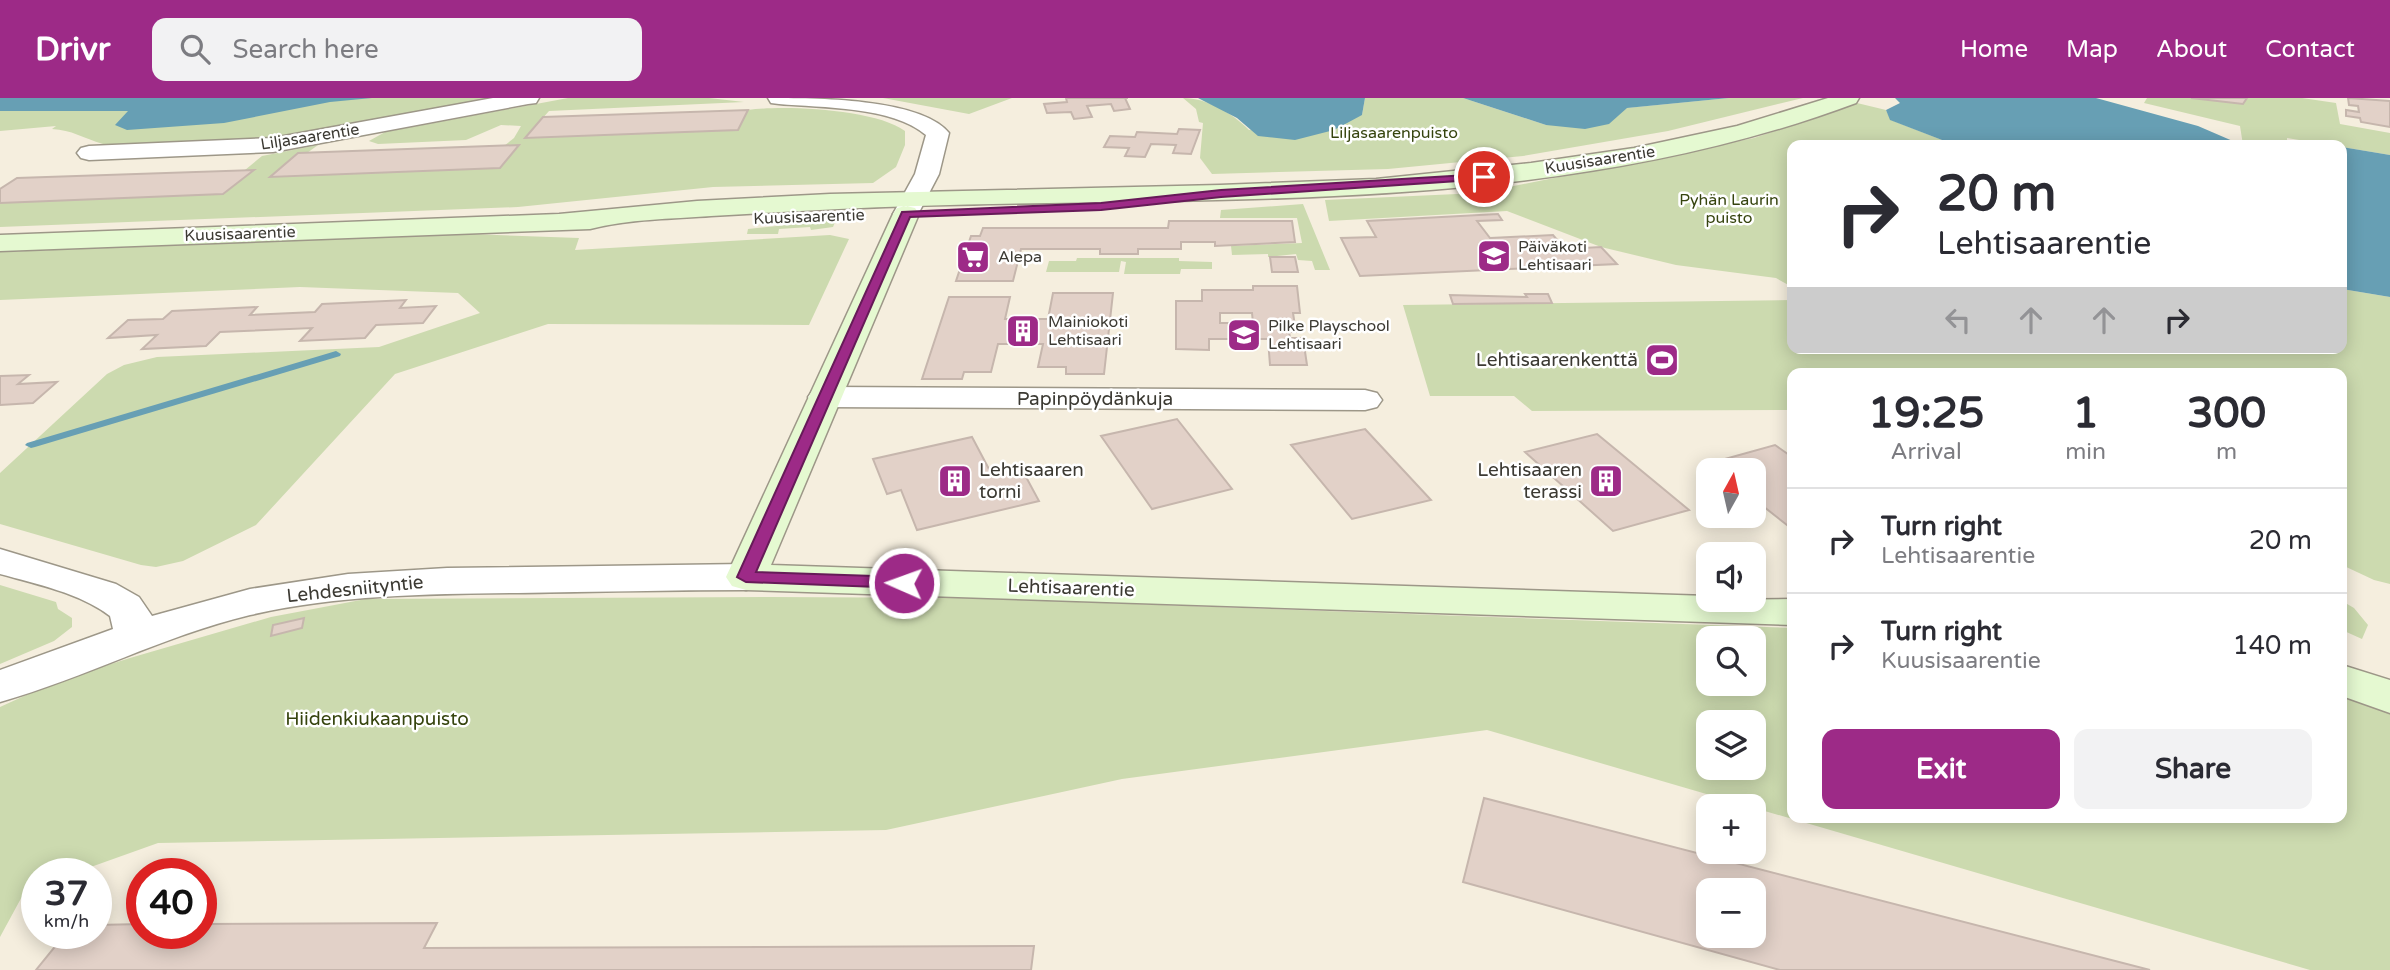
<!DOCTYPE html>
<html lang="en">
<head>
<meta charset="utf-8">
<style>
  body { margin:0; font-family:"Varela Round",sans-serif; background:#f2f2f3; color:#2b2b33; height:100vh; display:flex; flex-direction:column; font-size:26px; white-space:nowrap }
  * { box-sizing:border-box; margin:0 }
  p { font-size:23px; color:#7c7c81 }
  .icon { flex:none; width:38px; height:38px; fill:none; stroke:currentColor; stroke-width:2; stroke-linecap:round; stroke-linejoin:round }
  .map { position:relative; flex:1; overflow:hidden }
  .sheet { position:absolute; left:1787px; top:270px; width:560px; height:455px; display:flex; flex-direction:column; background:#fff; border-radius:14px; box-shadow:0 4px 18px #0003 }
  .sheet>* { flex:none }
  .guide { position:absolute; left:1787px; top:42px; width:560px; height:214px; border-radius:14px; box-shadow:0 4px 18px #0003; background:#fff; color:#2b2b33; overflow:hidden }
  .needle { width:46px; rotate:8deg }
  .tools { position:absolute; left:1696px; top:360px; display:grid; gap:14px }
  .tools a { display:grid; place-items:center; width:70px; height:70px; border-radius:14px; background:#fff; box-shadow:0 4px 18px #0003; font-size:35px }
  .speed { position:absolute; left:21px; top:760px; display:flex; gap:14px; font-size:35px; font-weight:700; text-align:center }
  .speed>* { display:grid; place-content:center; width:91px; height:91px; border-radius:50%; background:#fff; box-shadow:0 4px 18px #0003; line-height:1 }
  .speed small { font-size:18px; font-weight:400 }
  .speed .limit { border:10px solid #d22; background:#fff; color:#111 }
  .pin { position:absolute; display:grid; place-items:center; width:60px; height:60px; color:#fff; margin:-30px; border:4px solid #fff; border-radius:50%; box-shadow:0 2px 7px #0007 }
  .me { position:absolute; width:77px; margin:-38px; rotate:272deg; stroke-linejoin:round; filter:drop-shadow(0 0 5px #0008) }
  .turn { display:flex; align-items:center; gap:24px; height:147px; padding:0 35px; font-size:32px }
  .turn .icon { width:91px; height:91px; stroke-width:2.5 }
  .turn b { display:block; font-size:49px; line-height:60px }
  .lanes { display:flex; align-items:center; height:66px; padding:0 35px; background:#0003; justify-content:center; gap:35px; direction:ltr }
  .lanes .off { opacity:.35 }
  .eta { display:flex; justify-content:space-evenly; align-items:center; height:119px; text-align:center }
  .eta b { font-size:42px; font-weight:700; line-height:49px }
  .action { display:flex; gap:14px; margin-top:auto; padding:14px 35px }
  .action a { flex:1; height:80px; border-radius:14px; background:#9d2a87; color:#fff; font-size:28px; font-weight:700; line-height:80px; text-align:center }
  .action a+a { background:#f2f2f3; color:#2b2b33 }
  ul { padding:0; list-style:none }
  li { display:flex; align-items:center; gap:21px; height:105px; padding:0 35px; border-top:2px solid #e1e1e2 }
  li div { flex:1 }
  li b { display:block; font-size:26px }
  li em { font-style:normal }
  header { display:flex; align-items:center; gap:42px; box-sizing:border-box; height:98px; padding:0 35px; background:#9d2a87; color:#fff }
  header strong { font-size:33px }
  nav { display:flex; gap:38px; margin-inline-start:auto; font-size:24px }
  .search { width:490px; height:63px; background:#f2f2f3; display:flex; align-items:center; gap:18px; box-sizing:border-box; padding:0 24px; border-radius:14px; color:#7c7c81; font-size:26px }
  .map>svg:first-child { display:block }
  .green { fill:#ccdaaf; fill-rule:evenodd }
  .water { fill:#679fb4 }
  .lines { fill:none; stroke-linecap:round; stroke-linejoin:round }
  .stream { fill:#679fb4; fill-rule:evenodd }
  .building { fill:#e2d1c8; stroke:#c6b6ad; stroke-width:2; fill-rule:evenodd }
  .street-casing { stroke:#9d9788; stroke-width:3 }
  .secondary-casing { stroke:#9d9788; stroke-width:3 }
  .street { fill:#fff; fill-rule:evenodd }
  .secondary { fill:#e5f9d1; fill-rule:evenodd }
  .route { fill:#9d2a87; stroke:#661b58; stroke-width:2 }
  .labels { text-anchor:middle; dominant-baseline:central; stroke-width:5; stroke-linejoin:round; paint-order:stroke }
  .far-park-label { font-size:16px; fill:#36440e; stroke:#fff }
  .far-street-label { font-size:16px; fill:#3c3a33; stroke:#fff }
  .far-poi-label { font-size:16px; fill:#3c3a33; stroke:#fff; text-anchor:start }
  .poi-label { font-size:19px; fill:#3c3a33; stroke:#fff; text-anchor:end }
  .street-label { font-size:19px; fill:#3c3a33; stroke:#fff }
  .park-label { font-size:19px; fill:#36440e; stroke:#fff }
</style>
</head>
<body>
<header>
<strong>Drivr</strong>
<div class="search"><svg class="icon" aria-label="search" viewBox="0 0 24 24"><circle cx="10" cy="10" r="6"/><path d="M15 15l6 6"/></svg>Search here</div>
<nav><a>Home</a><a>Map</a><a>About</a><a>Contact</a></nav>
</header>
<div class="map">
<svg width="2390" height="872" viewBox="0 0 2390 872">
  <rect width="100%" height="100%" fill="#f5eede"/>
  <path class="green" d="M 137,0 L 511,0 L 284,40 L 84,53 L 103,46 C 83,40 72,32 52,31 L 56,28 L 0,33 L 0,11 Z
    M 568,0 L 709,0 L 744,4 L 549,13 L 526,39 L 738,32 L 748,12 C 784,7 875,11 905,33 L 905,47 L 896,69 L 873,85 L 713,89 L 518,109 L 0,129 L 0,105 L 223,96 L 253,73 L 245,72 L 262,58 L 318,47 L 307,55 L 298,55 L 271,78 L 500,70 L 519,48 L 504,48 L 514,40 L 521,28 L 501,27 L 466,42 L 378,46 L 369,43 L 385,34 Z
    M 883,0 L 1012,0 L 969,16 Z
    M 1183,0 C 1207,0 1232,15 1249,32 L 1362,17 L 1365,0 L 1463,0 L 1546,27 L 1626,10 L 1729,0 L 1803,0 L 1668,33 L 1523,58 L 1388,71 L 1212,76 L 1200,60 L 1203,25 L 1199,24 L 1196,11 Z
    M 2147,0 L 2302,0 L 2336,5 L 2340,26 L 2390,35 L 2390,57 L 2287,40 L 2287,47 L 2243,47 L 2240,28 L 2144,5 Z
    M 1857,5 L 1886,12 L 1891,22 L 1955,47 L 1792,47 L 1792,189 L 1776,180 L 1676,167 L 1601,149 L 1507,113 L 1329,123 L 1325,102 L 1479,95 L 1754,40 Z
    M 1303,106 L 1330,172 L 1315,172 L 1312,163 L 1298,162 L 1296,156 L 1268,159 L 1268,156 L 1232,157 L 1231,148 L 1302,145 L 1297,120 L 1220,120 L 1221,112 Z
    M 836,122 L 833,129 L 811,132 L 810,129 L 779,131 L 778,136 L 747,136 L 748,131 Z
    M 470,136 L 579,140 L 575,152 L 830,137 L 849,141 L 809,227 L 548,226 L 395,276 L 256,427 L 183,463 L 156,469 L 141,467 L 0,426 L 0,375 L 107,276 L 124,267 L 157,259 L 379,249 L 480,215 L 458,195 L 300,189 L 0,202 L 0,154 Z
    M 1077,160 L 1179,160 L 1179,163 L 1212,164 L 1212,171 L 1181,171 L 1180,176 L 1124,176 L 1126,164 L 1121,163 L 1119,174 L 1046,174 L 1049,163 L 1076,163 Z
    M 2342,191 L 2390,199 L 2390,486 L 2374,482 L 2342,467 L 2342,275 L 1792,275 L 1792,312 L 1532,313 L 1514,298 L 1430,298 L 1403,207 L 1792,202 L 1792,250 L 2342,250 Z
    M 0,487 L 56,504 L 58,511 L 72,520 L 72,529 L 54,543 L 0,566 Z
    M 772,499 L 969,500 L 1792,530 L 1792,719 L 2342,719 L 2342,596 L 2390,610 L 2390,872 L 2310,872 L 1487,632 L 1122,681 L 886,732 L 158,745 L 74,775 L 37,775 L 37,789 L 25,793 L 0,839 L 0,609 L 57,583 L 130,560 L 271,519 L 366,501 ZM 1708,541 L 1754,541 L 1754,586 L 1708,586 ZM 1708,625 L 1754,625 L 1754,670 L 1708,670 Z
    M 2342,503 L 2354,510 L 2368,527 L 2362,541 L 2342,532 Z"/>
  <path class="water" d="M 0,0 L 372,0 L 330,4 L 224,25 L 127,32 L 115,27 L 128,13 L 0,13 Z
    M 1198,0 L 1365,0 L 1362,17 L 1334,32 L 1295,42 L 1258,38 L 1237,20 Z
    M 1463,0 L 1729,0 L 1627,10 L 1609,26 L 1585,31 L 1546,27 Z
    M 1895,0 L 2096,0 L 2198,28 L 2242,47 L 1955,47 L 1890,22 L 1886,12 L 1900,5 Z
    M 2342,49 L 2390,57 L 2390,199 L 2342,191 Z"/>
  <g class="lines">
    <path class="stream" d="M 336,253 L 341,256 L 340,258 L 35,349 L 31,350 L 25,347 L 27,345 Z"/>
  </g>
  <path class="building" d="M 1066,0 L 1128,0 L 1125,0 L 1130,11 L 1114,13 L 1111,6 L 1087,8 L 1092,19 L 1074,21 L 1071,14 L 1047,15 L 1044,6 L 1067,4 Z
    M 2191,0 L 2247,0 L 2243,6 Z
    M 2348,0 L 2390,3 L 2390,29 L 2361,24 L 2360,20 L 2346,18 L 2346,12 L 2359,14 L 2358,8 L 2349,7 Z
    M 748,12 L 738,32 L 525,40 L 543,19 Z
    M 1179,31 L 1200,32 L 1191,56 L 1173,55 L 1176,47 L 1151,46 L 1145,59 L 1125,58 L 1129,50 L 1104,49 L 1110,38 L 1135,39 L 1137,34 L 1177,36 Z
    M 519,47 L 500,70 L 270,79 L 298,55 Z
    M 254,72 L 223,96 L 0,105 L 0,91 L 17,80 Z
    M 1498,116 L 1502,122 L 1477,123 L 1490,140 L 1553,137 L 1565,151 L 1601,149 L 1617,166 L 1360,178 L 1341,140 L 1376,139 L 1367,123 Z
    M 1169,123 L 1292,123 L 1295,144 L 1215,148 L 1215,144 L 1181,144 L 1181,151 L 1138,151 L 1138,156 L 1100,156 L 1100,151 L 1021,151 L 1013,183 L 956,183 L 971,138 L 980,138 L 983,130 L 1168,130 Z
    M 1270,159 L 1295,159 L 1298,174 L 1272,174 Z
    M 1253,188 L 1297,188 L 1300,215 L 1293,215 L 1296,234 L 1289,234 L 1290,240 L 1303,240 L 1307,267 L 1270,267 L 1268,241 L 1209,241 L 1209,252 L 1176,251 L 1176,203 L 1202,203 L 1202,192 L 1253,192 ZM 1220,215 L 1252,215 L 1253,225 L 1220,225 Z
    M 1053,195 L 1113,195 L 1104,276 L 1066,276 L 1066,269 L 1038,269 L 1043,246 L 998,246 L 991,274 L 964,274 L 962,281 L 922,281 L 949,199 L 1010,199 L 1005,221 L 1048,221 Z
    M 1525,196 L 1548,196 L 1552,205 L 1453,206 L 1450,197 L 1527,199 Z
    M 406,202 L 400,210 L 436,208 L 423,225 L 376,227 L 365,240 L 300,243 L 312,230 L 220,234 L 206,248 L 142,251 L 157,237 L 108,240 L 128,222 L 163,221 L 172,213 L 257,209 L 250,217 L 315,214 L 322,206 Z
    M 29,277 L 18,286 L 57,284 L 33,305 L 0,307 L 0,278 Z
    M 1177,321 L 1232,391 L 1152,411 L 1101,338 Z
    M 1365,331 L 1431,402 L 1352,421 L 1291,347 Z
    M 1597,336 L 1689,412 L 1613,433 L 1525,354 Z
    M 972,339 L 990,373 L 1019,366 L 1039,403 L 917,432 L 901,392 L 887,396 L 873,361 Z
    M 1775,347 L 1792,359 L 1792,431 L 1754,401 L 1754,373 L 1716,373 L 1707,366 Z
    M 304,520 L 302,530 L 271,538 L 273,527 Z
    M 1484,700 L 2150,872 L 1780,872 L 1463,784 ZM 1708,793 L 1754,793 L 1754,838 L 1708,838 Z
    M 437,825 L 424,850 L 1034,848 L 1031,872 L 36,872 L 66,835 L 96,835 L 96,827 L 142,826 L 142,835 L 201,835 L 201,826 Z"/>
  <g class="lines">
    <g class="street-casing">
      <path id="street" d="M 493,0 L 539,0 L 536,5 L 528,6 L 273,54 L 89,62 L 81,60 L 77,55 L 81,50 L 89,48 L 273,40 Z
        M 768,0 C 814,0 921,0 949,35 L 939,76 L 915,122 L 906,124 L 897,122 L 893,116 L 915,76 L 926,37 C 892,8 822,10 779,6 L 771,5 Z
        M 825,289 L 1365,292 L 1377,295 L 1382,302 L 1377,309 L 1365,312 L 825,309 L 813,306 L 808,299 L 813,292 Z
        M 0,451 L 116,486 L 139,499 L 152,518 L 250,491 L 348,476 L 447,470 L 746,466 L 760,470 L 766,479 L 760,488 L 746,492 C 670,492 594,494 518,495 C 428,496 338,497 250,517 C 163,538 85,580 0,604 L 0,572 L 113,531 L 110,518 C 80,495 36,486 0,476 Z"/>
    </g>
    <g class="secondary-casing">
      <path id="secondary" d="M 1828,0 L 1859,0 L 1856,5 C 1557,117 1229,98 916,108 C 847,110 779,114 711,118 C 671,121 628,121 590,131 L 0,153 L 0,137 L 559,116 L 697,103 L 830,96 L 1220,87 L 1376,81 L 1531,65 L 1634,50 L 1737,28 Z
        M 906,108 L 915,110 L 919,116 L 771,467 L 1708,498 L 1708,502 L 1792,501 L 1792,527 L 746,492 L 732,488 L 726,479 L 893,116 L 897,110 Z
        M 2342,567 L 2390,582 L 2390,615 L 2342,598 Z"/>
    </g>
    <use href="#street" class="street"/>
    <use href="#secondary" class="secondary"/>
  </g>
  <path class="route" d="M 1484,76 L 1487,77 L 1487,81 L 1221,99 L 1101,112 L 910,119 L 756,474 L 904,479 L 912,485 L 904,490 L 746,484 L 737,479 L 902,114 L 1101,105 L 1221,92 Z"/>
  <defs>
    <g id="school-square" transform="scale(1.75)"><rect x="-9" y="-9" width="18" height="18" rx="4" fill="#9d2a87" stroke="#fff"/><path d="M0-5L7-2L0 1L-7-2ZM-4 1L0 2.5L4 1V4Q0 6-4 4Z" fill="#fff"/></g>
    <g id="supermarket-square" transform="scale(1.75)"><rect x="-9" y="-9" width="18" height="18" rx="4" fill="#9d2a87" stroke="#fff"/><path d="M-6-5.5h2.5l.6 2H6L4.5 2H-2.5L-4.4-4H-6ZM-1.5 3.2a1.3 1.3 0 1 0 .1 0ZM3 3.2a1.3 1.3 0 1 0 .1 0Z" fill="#fff"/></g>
    <g id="building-square" transform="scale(1.75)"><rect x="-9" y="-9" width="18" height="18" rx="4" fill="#9d2a87" stroke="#fff"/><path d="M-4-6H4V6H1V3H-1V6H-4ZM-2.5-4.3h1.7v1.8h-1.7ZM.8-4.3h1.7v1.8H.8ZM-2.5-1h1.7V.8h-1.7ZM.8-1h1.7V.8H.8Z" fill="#fff"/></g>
    <g id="stadium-square" transform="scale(1.75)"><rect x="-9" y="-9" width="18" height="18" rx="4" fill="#9d2a87" stroke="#fff"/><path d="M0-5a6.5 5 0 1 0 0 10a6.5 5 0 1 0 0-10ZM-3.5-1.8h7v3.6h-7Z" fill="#fff"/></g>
  </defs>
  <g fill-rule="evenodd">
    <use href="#school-square" x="1494" y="158"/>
    <use href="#supermarket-square" x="973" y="159"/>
    <use href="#building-square" x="1023" y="233"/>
    <use href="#school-square" x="1244" y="237"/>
    <use href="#stadium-square" x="1662" y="262"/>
    <use href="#building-square" x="955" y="383"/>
    <use href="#building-square" x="1606" y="383"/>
  </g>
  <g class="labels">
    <g class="far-park-label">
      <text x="1394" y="35">Liljasaarenpuisto</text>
      <text x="1729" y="102">Pyhän Laurin<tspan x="1729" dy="18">puisto</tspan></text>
    </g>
    <g class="far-street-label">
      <text transform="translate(310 39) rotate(-9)">Liljasaarentie</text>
      <text transform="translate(1600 62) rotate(-9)">Kuusisaarentie</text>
      <text transform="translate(809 119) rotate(-2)">Kuusisaarentie</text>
      <text transform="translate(240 136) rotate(-2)">Kuusisaarentie</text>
    </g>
    <g class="far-poi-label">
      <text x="1518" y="149">Päiväkoti<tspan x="1518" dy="18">Lehtisaari</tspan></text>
      <text x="998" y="159">Alepa</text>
      <text x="1048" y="224">Mainiokoti<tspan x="1048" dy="18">Lehtisaari</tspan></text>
      <text x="1268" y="228">Pilke Playschool<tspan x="1268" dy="18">Lehtisaari</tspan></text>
    </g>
    <g class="poi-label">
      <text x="1638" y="262">Lehtisaarenkenttä</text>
      <text x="979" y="372" text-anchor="start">Lehtisaaren<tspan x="979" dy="22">torni</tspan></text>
      <text x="1582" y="372">Lehtisaaren<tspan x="1582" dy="22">terassi</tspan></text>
    </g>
    <g class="street-label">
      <text x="1095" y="301">Papinpöydänkuja</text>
      <text transform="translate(1071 490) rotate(2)">Lehtisaarentie</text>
      <text transform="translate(355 491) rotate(-6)">Lehdesniityntie</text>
    </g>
    <g class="park-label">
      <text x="377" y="621">Hiidenkiukaanpuisto</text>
    </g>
  </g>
</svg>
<div class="tools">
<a><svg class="needle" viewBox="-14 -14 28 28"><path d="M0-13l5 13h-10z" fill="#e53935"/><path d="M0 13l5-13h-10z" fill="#7c7c81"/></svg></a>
<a><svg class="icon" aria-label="sound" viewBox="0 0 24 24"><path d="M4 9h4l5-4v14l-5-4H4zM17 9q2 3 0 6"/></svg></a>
<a><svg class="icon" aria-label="search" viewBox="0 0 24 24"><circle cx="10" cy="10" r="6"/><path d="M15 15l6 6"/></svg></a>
<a><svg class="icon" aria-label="layers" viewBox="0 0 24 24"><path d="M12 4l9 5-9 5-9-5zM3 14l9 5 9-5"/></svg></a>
<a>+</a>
<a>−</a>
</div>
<div class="speed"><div>37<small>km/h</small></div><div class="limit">40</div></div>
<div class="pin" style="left:1484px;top:79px;background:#d93025"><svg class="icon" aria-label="arrive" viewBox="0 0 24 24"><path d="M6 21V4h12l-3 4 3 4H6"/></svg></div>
<svg class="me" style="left:904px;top:485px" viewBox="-20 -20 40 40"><circle r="17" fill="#9d2a87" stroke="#fff" stroke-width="3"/><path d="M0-11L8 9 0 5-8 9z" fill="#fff"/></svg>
<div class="guide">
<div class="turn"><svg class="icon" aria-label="right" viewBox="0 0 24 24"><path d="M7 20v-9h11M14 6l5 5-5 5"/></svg><div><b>20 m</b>Lehtisaarentie</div></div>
<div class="lanes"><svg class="icon off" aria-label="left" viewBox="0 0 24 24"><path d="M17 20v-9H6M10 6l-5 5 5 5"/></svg><svg class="icon off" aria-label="ahead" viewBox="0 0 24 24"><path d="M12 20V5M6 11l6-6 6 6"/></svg><svg class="icon off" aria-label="ahead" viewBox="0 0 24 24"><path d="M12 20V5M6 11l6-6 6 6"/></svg><svg class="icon" aria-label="right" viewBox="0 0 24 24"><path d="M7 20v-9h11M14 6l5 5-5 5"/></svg></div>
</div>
<section class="sheet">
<div class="eta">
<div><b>19:25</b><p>Arrival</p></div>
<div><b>1</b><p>min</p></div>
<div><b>300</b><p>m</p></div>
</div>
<ul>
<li><svg class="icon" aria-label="right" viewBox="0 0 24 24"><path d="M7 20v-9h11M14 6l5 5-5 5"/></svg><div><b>Turn right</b><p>Lehtisaarentie</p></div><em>20 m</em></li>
<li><svg class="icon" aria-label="right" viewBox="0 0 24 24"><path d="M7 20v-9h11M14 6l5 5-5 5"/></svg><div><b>Turn right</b><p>Kuusisaarentie</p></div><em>140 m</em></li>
</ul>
<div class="action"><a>Exit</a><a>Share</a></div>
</section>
</div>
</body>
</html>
